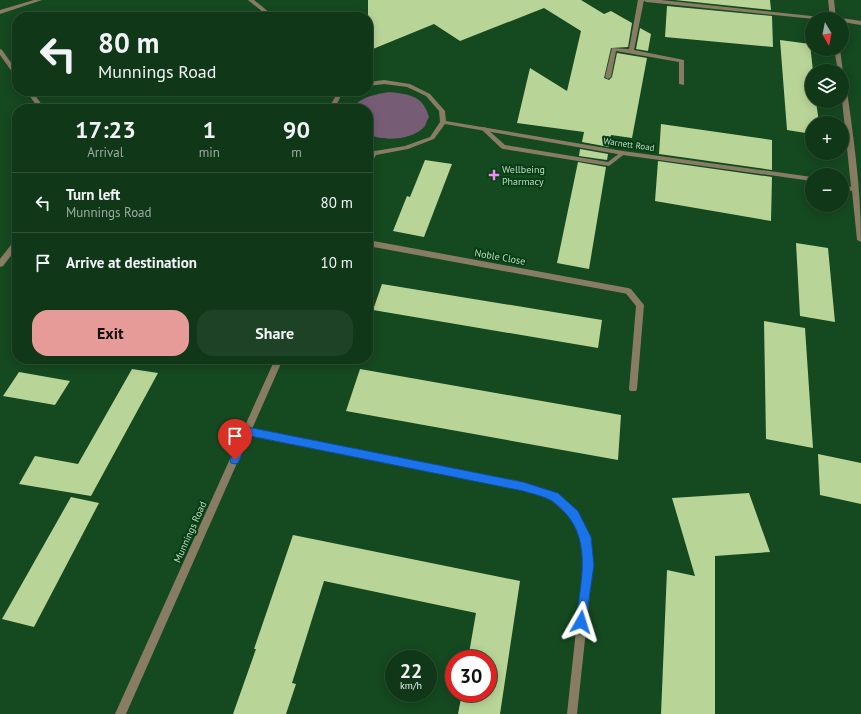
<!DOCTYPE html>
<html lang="en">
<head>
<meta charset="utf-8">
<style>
  body { margin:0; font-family:"PT Sans",sans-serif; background:#1e4225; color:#f1f3f6; height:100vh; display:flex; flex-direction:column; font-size:15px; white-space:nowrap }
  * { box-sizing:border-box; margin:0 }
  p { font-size:13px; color:#9caca2 }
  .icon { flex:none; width:22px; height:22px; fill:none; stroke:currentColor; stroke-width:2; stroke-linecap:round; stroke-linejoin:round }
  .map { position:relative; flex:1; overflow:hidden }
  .drawer { position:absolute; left:12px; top:104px; width:361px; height:260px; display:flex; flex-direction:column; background:#103718; border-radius:16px; box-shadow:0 2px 10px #0003,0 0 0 1px #305137 }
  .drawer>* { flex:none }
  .top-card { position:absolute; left:12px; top:12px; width:361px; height:84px; border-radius:16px; box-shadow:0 2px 10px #0003,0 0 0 1px #305137; background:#103718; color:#f1f3f6; overflow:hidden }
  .needle { width:26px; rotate:170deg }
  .buttons { position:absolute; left:805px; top:12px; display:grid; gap:8px }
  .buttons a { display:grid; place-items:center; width:44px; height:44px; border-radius:50%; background:#103718; box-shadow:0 2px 10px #0003,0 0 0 1px #305137; font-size:20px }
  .speed { position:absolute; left:385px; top:650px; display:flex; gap:8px; font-size:20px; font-weight:700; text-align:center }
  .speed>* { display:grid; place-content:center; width:52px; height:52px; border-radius:50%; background:#103718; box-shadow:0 2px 10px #0003,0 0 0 1px #305137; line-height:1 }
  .speed small { font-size:10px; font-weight:400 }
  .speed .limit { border:6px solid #d22; background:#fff; color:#111 }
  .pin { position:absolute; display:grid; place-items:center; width:34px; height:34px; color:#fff; margin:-41px -17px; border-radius:50% 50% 50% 0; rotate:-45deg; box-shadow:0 0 4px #0007 }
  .pin .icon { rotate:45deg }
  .me { position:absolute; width:44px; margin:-22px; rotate:6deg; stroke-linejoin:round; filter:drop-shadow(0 0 3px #0008) }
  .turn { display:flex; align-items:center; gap:14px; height:84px; padding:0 20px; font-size:18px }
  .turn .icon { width:52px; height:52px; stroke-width:2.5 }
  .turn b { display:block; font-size:28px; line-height:34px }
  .eta { display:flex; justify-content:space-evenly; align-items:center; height:68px; text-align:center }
  .eta b { font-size:24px; font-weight:700; line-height:28px }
  .action { display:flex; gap:8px; margin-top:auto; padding:8px 20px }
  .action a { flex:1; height:46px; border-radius:16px; background:#e69b98; color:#111; font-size:16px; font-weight:700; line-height:46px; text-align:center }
  .action a+a { background:#1e4225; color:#f1f3f6 }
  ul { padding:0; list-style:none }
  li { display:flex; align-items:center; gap:12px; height:60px; padding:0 20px; border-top:1px solid #305137 }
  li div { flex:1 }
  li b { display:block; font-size:15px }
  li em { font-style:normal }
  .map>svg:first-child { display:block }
  .green { fill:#775c76 }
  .building { fill:#b9d497 }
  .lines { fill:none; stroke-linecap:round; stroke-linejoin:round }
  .lane { fill:#887d64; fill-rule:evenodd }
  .street { fill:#887d64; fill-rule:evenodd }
  .route { fill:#1a73e8; stroke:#114b97 }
  .poi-dot { fill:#f38af2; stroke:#073e16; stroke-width:1.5 }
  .labels { text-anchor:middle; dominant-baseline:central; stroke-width:4; stroke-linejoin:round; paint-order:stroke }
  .far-street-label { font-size:9px; fill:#c2dcc4; stroke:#073e16 }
  .poi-label { font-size:10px; fill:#c2dcc4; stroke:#073e16; text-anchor:start }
  .street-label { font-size:10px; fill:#c2dcc4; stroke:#073e16 }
</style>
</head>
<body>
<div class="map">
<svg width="861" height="714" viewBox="0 0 861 714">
  <rect width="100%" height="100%" fill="#154920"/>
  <path class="green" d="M 389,92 C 408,94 423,95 429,117 C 427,120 426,123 425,126 C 414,140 383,142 368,134 L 368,109 L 353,109 C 360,96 375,95 389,92 Z"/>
  <path class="building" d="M 368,0 L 581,0 L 604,14 L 611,11 L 632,23 L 628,47 L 611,48 L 604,78 L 609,80 L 612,77 L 617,53 L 647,58 L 632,138 L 611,135 L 609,147 L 582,142 L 584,132 L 517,123 L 530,68 L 567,91 L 581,31 L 544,8 L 460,41 L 434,24 L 368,51 Z
    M 675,0 L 770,0 L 771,10 Z
    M 667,6 L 772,16 L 773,47 L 665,37 Z
    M 640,28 L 651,34 L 648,51 L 636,49 Z
    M 780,40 L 810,44 L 813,71 L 812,101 L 816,101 L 819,123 L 812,123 L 812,134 L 787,130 Z
    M 661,124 L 772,140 L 772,170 L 659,154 Z
    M 580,149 L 608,154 L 607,160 L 579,156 Z
    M 425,160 L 452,164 L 424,237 L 393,231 L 407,196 L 410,197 Z
    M 658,161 L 772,177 L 771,221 L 655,201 Z
    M 578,162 L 606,167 L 589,269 L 557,263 Z
    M 796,243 L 828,248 L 835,322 L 800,316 Z
    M 382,284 L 602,320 L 598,348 L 373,310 Z
    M 764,321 L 805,328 L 813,448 L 766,439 Z
    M 132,369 L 158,373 L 91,496 L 19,484 L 35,456 L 78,464 Z
    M 360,369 L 621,415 L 618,460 L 346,411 Z
    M 19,372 L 70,381 L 55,405 L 3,396 Z
    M 818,454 L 861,463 L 861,504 L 820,495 Z
    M 749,493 L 770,552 L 715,556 L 715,714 L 661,714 L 667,570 L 695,576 L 672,498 Z
    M 71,497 L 99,503 L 34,627 L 2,619 Z
    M 293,535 L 520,581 L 500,714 L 458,714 L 462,693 L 488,693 L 488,659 L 468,659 L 476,613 L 324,581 L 292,683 L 296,684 L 286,714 L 233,714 L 256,649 L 254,649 Z"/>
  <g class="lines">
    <path class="lane" d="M 638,0 L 644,0 L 634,50 L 684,60 L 684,85 L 679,84 L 679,62 L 616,51 L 611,77 L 608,79 L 605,77 L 612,48 L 629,49 Z
      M 484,127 L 486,128 L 505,145 L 608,162 L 621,152 L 625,152 L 626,153 L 609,166 L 503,149 L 501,148 L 482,130 L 482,128 Z
      M 628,288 L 631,289 L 644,305 L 637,389 L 636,391 L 630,391 L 629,389 L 636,306 L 624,291 Z"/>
    <path class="street" d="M 34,0 L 42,0 L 0,14 L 0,10 Z
      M 248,0 L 254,0 L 275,17 L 269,17 Z
      M 643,0 L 661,0 L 830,18 L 828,0 L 834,0 L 836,19 L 814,19 L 646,2 Z
      M 842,18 L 861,21 L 861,25 L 842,22 L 842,19 L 840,19 Z
      M 0,49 L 2,50 L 17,71 L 17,77 L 15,76 L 0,55 Z
      M 834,49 L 840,49 L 843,72 L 838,71 Z
      M 842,76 L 845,78 C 853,132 861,188 861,242 L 857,240 L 852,191 L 842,189 L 842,185 L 851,187 L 842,100 Z
      M 384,80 L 410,84 L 430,94 L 445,111 L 446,121 L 623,151 L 812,177 L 812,181 L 623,155 L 445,124 L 434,139 L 408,149 L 376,155 L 370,166 L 368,167 L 368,159 L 371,154 L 368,152 L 368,147 L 375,151 L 405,146 L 430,137 L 440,122 L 439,111 L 426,96 L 407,87 L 384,84 L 368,86 L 368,82 Z
      M 26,91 L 32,91 L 45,109 L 39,109 Z
      M 342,91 L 349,91 L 341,96 L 334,109 L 328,109 L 337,94 Z
      M 17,240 L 17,248 L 3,266 L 0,267 L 0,259 L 14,241 Z
      M 368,240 L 628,288 L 632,291 L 628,294 L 368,246 Z
      M 275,359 L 283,359 L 252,429 L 523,482 L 557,494 L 577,512 L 591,537 L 593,565 L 577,714 L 567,714 L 583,565 L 581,538 L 571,518 L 551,500 L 523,490 L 249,436 L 126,714 L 115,714 Z"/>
  </g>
  <path class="route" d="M 248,427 L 523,482 L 558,493 L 578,511 L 591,537 L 594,565 L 585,626 L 581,627 L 577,626 L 576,622 C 581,577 595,532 552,501 C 544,496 532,494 523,491 L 250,436 L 238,463 L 235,464 L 231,463 L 230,460 L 243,432 L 244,429 Z"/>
  <path class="poi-dot" d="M492 169h4v4h4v4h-4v4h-4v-4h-4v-4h4z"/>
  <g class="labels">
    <g class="far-street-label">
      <text transform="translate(629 144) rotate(8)">Warnett Road</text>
    </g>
    <g class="poi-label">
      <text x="502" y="169">Wellbeing<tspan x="502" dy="12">Pharmacy</tspan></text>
    </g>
    <g class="street-label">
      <text transform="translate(500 257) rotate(10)">Noble Close</text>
      <text transform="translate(190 532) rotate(-66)">Munnings Road</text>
    </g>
  </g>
</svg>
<div class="buttons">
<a><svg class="needle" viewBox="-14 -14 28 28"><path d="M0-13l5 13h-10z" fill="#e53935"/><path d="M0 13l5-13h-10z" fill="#9caca2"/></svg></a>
<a><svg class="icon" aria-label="layers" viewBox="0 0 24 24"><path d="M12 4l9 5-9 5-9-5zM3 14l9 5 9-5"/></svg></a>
<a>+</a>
<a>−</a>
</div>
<div class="speed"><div>22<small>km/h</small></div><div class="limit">30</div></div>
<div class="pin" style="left:235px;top:460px;background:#d93025"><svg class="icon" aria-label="arrive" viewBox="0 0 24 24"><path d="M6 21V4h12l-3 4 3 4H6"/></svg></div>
<svg class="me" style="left:581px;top:622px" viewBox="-20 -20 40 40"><path d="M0-17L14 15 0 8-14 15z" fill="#1a73e8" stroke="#fff" stroke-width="4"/></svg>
<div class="top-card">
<div class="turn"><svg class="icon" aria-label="left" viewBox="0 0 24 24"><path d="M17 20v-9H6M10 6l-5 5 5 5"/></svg><div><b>80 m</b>Munnings Road</div></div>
</div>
<section class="drawer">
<div class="eta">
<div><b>17:23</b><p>Arrival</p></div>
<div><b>1</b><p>min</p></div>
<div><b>90</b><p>m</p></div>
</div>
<ul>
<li><svg class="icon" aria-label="left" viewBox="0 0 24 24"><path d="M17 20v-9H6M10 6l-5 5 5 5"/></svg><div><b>Turn left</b><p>Munnings Road</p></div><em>80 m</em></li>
<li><svg class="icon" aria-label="arrive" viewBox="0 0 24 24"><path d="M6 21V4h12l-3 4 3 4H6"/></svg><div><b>Arrive at destination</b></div><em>10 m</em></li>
</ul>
<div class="action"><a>Exit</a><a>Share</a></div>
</section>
</div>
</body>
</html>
